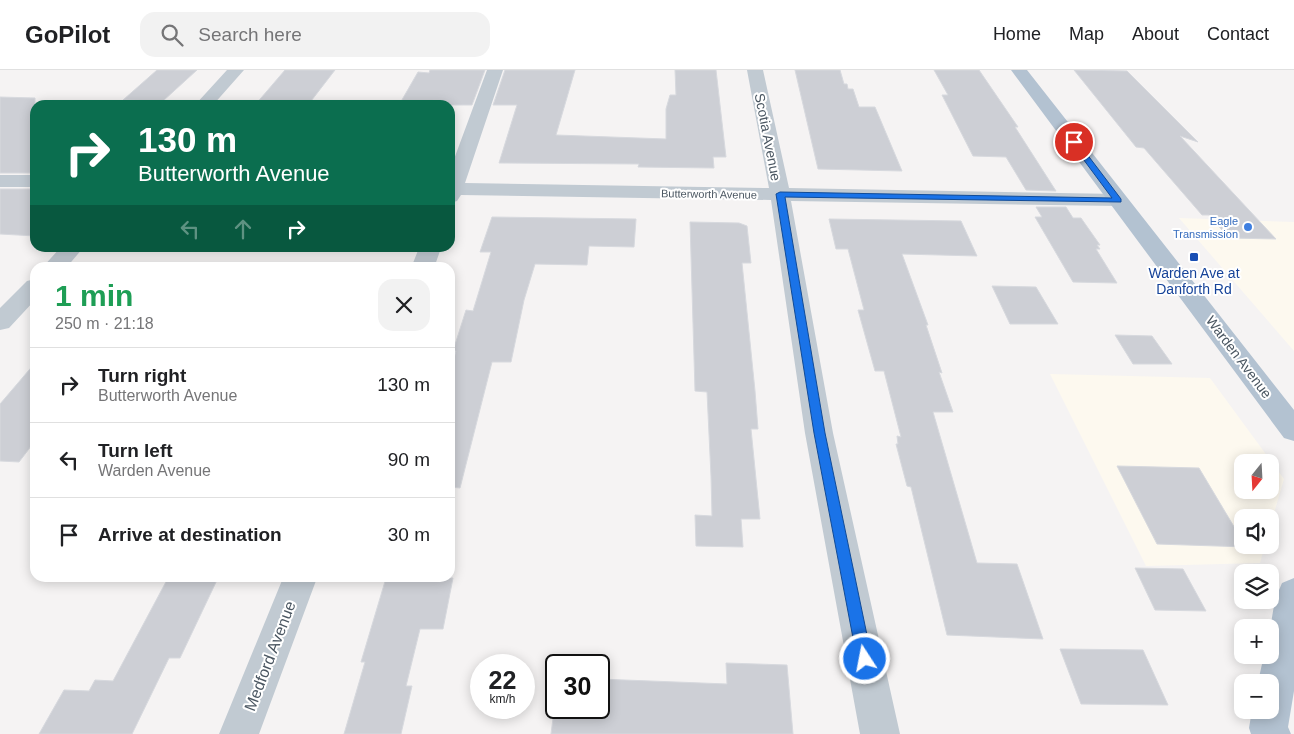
<!DOCTYPE html>
<html lang="en">
<head>
<meta charset="utf-8">
<style>
  body { margin:0; font-family:Arial,sans-serif; background:#f2f2f2; color:#202124; height:100vh; display:flex; flex-direction:column; font-size:19px; white-space:nowrap }
  * { box-sizing:border-box; margin:0 }
  p { font-size:16px; color:#757577 }
  .icon { flex:none; width:28px; height:28px; fill:none; stroke:currentColor; stroke-width:2; stroke-linecap:round; stroke-linejoin:round }
  .map { position:relative; flex:1; overflow:hidden }
  .details { position:absolute; left:30px; top:192px; width:425px; height:320px; display:flex; flex-direction:column; background:#fff; border-radius:15px; box-shadow:0 2px 12px #0003 }
  .details>* { flex:none }
  .banner { position:absolute; left:30px; top:30px; width:425px; height:152px; border-radius:15px; box-shadow:0 2px 12px #0003; background:#0b6e4f; color:#fff; overflow:hidden }
  .needle { width:32px; rotate:198deg }
  .buttons { position:absolute; left:1234px; top:384px; display:grid; gap:10px }
  .buttons a { display:grid; place-items:center; width:45px; height:45px; border-radius:10px; background:#fff; box-shadow:0 2px 12px #0003; font-size:25px }
  .speed { position:absolute; left:470px; top:584px; display:flex; gap:10px; font-size:25px; font-weight:700; text-align:center }
  .speed>* { display:grid; place-content:center; width:65px; height:65px; border-radius:50%; background:#fff; box-shadow:0 2px 12px #0003; line-height:1 }
  .speed small { font-size:12px; font-weight:400 }
  .speed .limit { border:2px solid #111; border-radius:8px; background:#fff; color:#111 }
  .pin { position:absolute; display:grid; place-items:center; width:42px; height:42px; color:#fff; margin:-21px; border:2px solid #fff; border-radius:50%; box-shadow:0 1px 5px #0007 }
  .me { position:absolute; width:55px; margin:-28px; rotate:349deg; stroke-linejoin:round; filter:drop-shadow(0 0 4px #0008) }
  .turn { display:flex; align-items:center; gap:18px; height:105px; padding:0 25px; font-size:22px }
  .turn .icon { width:65px; height:65px; stroke-width:2.5 }
  .turn b { display:block; font-size:35px; line-height:42px }
  .lanes { display:flex; align-items:center; height:48px; padding:0 25px; background:#0003; justify-content:center; gap:25px; direction:ltr }
  .lanes .off { opacity:.35 }
  .round { display:grid; place-items:center; flex:none; width:52px; height:52px; border-radius:15px; background:#f2f2f2 }
  .head { display:flex; align-items:center; justify-content:space-between; height:85px; padding:0 25px }
  h1 { font-size:30px; font-weight:800; line-height:38px; color:#1e9e55 }
  ul { padding:0; list-style:none }
  li { display:flex; align-items:center; gap:15px; height:75px; padding:0 25px; border-top:1px solid #e0e0e0 }
  li div { flex:1 }
  li b { display:block; font-size:19px }
  li em { font-style:normal }
  header { display:flex; align-items:center; gap:30px; box-sizing:border-box; height:70px; padding:0 25px; background:#fff; border-bottom:1px solid #e0e0e0 }
  header strong { font-size:24px }
  nav { display:flex; gap:28px; margin-inline-start:auto; font-size:18px }
  .search { width:350px; height:45px; background:#f2f2f2; display:flex; align-items:center; gap:12px; box-sizing:border-box; padding:0 18px; border-radius:15px; color:#757577; font-size:19px }
  .map>svg:first-child { display:block }
  .commercial { fill:#fdf9ef; fill-rule:evenodd }
  .building { fill:#cdcfd5; stroke:#d7d9de }
  .lines { fill:none; stroke-linecap:round; stroke-linejoin:round }
  .minor { fill:#c1cad2; fill-rule:evenodd }
  .major { fill:#b3c2d1; fill-rule:evenodd }
  .route { fill:#1a73e8; stroke:#114b97 }
  .shop-dot { fill:#3f7fe0; stroke:#fff; stroke-width:2 }
  .transit-dot { fill:#1a4fb4; stroke:#fff; stroke-width:2 }
  .labels { text-anchor:middle; dominant-baseline:central; stroke-width:4; stroke-linejoin:round; paint-order:stroke }
  .far-street-label { font-size:11px; fill:#4a5661; stroke:#fff }
  .far-shop-label { font-size:11px; fill:#366cbe; stroke:#fff; text-anchor:end }
  .street-label { font-size:14px; fill:#4a5661; stroke:#fff }
  .transit-label { font-size:14px; fill:#164399; stroke:#fff }
  .near-street-label { font-size:16px; fill:#4a5661; stroke:#fff }
</style>
</head>
<body>
<header>
<strong>GoPilot</strong>
<div class="search"><svg class="icon" aria-label="search" viewBox="0 0 24 24"><circle cx="10" cy="10" r="6"/><path d="M15 15l6 6"/></svg>Search here</div>
<nav><a>Home</a><a>Map</a><a>About</a><a>Contact</a></nav>
</header>
<div class="map">
<svg width="1294" height="664" viewBox="0 0 1294 664">
  <rect width="100%" height="100%" fill="#f5f3f3"/>
  <path class="commercial" d="M 1179,148 L 1294,152 L 1294,281 Z
    M 1050,304 L 1210,308 L 1284,409 L 1270,457 L 1270,448 L 1242,448 L 1242,475 L 1265,475 L 1260,493 L 1146,496 ZM 1242,392 L 1270,392 L 1270,420 L 1242,420 Z"/>
  <path class="building" d="M 157,0 L 197,0 L 163,31 L 123,30 Z
    M 285,0 L 335,0 L 308,35 L 255,35 Z
    M 430,0 L 485,0 L 472,35 L 399,35 L 418,2 L 429,3 Z
    M 505,0 L 575,0 L 556,65 L 666,69 L 666,39 L 670,25 L 676,25 L 675,0 L 716,0 L 726,87 L 713,87 L 714,98 L 638,97 L 639,94 L 499,93 L 517,35 L 493,35 Z
    M 795,0 L 840,0 L 844,14 L 847,14 L 848,19 L 853,19 L 859,37 L 875,37 L 902,101 L 818,99 Z
    M 934,0 L 979,0 L 1018,57 L 1015,57 L 1056,121 L 1026,120 L 1006,87 L 973,86 L 942,25 L 948,25 Z
    M 1074,0 L 1127,1 L 1198,72 L 1180,66 L 1276,169 L 1229,168 L 1209,145 L 1202,145 L 1144,78 L 1136,77 Z
    M 0,27 L 35,28 L 35,103 L 0,103 Z
    M 0,119 L 35,119 L 35,166 L 0,164 Z
    M 1036,137 L 1066,137 L 1073,148 L 1081,148 L 1100,175 L 1097,175 L 1100,179 L 1096,179 L 1117,213 L 1073,212 L 1035,147 L 1042,147 Z
    M 492,147 L 636,149 L 634,177 L 589,176 L 587,195 L 535,194 L 524,230 L 511,292 L 492,292 L 460,418 L 450,417 L 450,302 L 456,281 L 453,281 L 466,240 L 473,241 L 491,182 L 480,182 Z
    M 829,149 L 961,151 L 977,186 L 902,184 L 928,255 L 926,255 L 942,303 L 939,302 L 953,342 L 933,342 L 977,493 L 1017,494 L 1043,569 L 947,565 L 911,417 L 907,416 L 896,374 L 898,374 L 897,366 L 901,367 L 884,301 L 875,301 L 858,240 L 864,240 L 848,179 L 836,179 Z
    M 690,152 L 739,153 L 747,156 L 751,193 L 742,193 L 755,321 L 758,359 L 751,359 L 760,449 L 741,449 L 743,477 L 696,476 L 695,445 L 712,446 L 711,406 L 707,322 L 695,321 Z
    M 992,216 L 1036,217 L 1058,254 L 1010,254 Z
    M 1115,265 L 1152,266 L 1172,294 L 1133,294 Z
    M 35,293 L 35,371 L 19,392 L 0,391 L 0,334 Z
    M 1117,396 L 1199,398 L 1242,470 L 1242,475 L 1247,477 L 1157,474 Z
    M 1135,498 L 1183,499 L 1206,541 L 1155,540 Z
    M 168,508 L 218,508 L 180,588 L 169,588 L 132,664 L 39,664 L 64,620 L 89,621 L 95,610 L 113,611 Z
    M 386,508 L 453,508 L 443,559 L 420,559 L 406,616 L 412,616 L 401,664 L 344,664 L 365,592 L 361,592 Z
    M 1060,579 L 1143,580 L 1168,635 L 1081,634 Z
    M 726,593 L 787,595 L 793,664 L 551,664 L 556,625 L 556,638 L 599,638 L 599,609 L 727,614 Z"/>
  <g class="lines">
    <path class="minor" d="M 227,0 L 244,0 L 213,35 L 195,35 Z
      M 487,0 L 503,0 L 465,113 L 769,118 L 747,0 L 763,0 L 789,118 L 1118,124 L 1125,126 L 1128,130 L 1125,134 L 1118,136 L 791,131 L 833,363 L 900,664 L 860,664 L 805,363 L 771,130 L 461,125 L 457,131 L 450,133 L 450,100 Z
      M 0,105 L 35,105 L 35,117 L 0,117 Z
      M 60,178 L 83,178 L 66,198 L 42,198 Z
      M 419,178 L 441,178 L 434,198 L 411,198 Z
      M 35,209 L 35,230 L 9,258 L 0,260 L 0,238 L 27,211 Z
      M 283,508 L 317,508 L 259,664 L 219,664 Z"/>
    <path class="major" d="M 1011,0 L 1027,0 L 1294,340 L 1294,371 L 1284,368 Z
      M 1294,508 L 1294,621 L 1288,657 L 1291,664 L 1251,664 L 1249,658 L 1252,640 L 1270,640 L 1270,612 L 1258,612 L 1264,585 L 1270,585 C 1270,560 1271,536 1282,513 Z"/>
  </g>
  <path class="route" d="M 1072,71 L 1077,71 L 1121,129 L 1121,132 L 785,127 L 825,363 L 872,589 L 870,594 L 865,596 L 859,594 L 857,589 L 814,363 L 776,124 L 780,122 L 1112,128 L 1072,74 Z"/>
  <circle class="shop-dot" cx="1248" cy="157" r="5"/>
  <rect class="transit-dot" x="1189" y="182" width="10" height="10" rx="2.5"/>
  <g class="labels">
    <g class="far-street-label">
      <text transform="translate(709 124) rotate(1)">Butterworth Avenue</text>
    </g>
    <g class="far-shop-label">
      <text x="1238" y="151">Eagle<tspan x="1238" dy="13">Transmission</tspan></text>
    </g>
    <g class="street-label">
      <text transform="translate(768 67) rotate(79)">Scotia Avenue</text>
      <text transform="translate(1239 287) rotate(53)">Warden Avenue</text>
    </g>
    <g class="transit-label">
      <text x="1194" y="203">Warden Ave at<tspan x="1194" dy="16">Danforth Rd</tspan></text>
    </g>
    <g class="near-street-label">
      <text transform="translate(270 586) rotate(-69)">Medford Avenue</text>
    </g>
  </g>
</svg>
<div class="buttons">
<a><svg class="needle" viewBox="-14 -14 28 28"><path d="M0-13l5 13h-10z" fill="#e53935"/><path d="M0 13l5-13h-10z" fill="#757577"/></svg></a>
<a><svg class="icon" aria-label="sound" viewBox="0 0 24 24"><path d="M4 9h4l5-4v14l-5-4H4zM17 9q2 3 0 6"/></svg></a>
<a><svg class="icon" aria-label="layers" viewBox="0 0 24 24"><path d="M12 4l9 5-9 5-9-5zM3 14l9 5 9-5"/></svg></a>
<a>+</a>
<a>−</a>
</div>
<div class="speed"><div>22<small>km/h</small></div><div class="limit">30</div></div>
<div class="pin" style="left:1074px;top:72px;background:#d93025"><svg class="icon" aria-label="arrive" viewBox="0 0 24 24"><path d="M6 21V4h12l-3 4 3 4H6"/></svg></div>
<svg class="me" style="left:865px;top:589px" viewBox="-20 -20 40 40"><circle r="17" fill="#1a73e8" stroke="#fff" stroke-width="3"/><path d="M0-11L8 9 0 5-8 9z" fill="#fff"/></svg>
<div class="banner">
<div class="turn"><svg class="icon" aria-label="right" viewBox="0 0 24 24"><path d="M7 20v-9h11M14 6l5 5-5 5"/></svg><div><b>130 m</b>Butterworth Avenue</div></div>
<div class="lanes"><svg class="icon off" aria-label="left" viewBox="0 0 24 24"><path d="M17 20v-9H6M10 6l-5 5 5 5"/></svg><svg class="icon off" aria-label="ahead" viewBox="0 0 24 24"><path d="M12 20V5M6 11l6-6 6 6"/></svg><svg class="icon" aria-label="right" viewBox="0 0 24 24"><path d="M7 20v-9h11M14 6l5 5-5 5"/></svg></div>
</div>
<section class="details">
<div class="head"><div><h1>1 min</h1><p>250 m · 21:18</p></div><a class="round"><svg class="icon" aria-label="close" viewBox="0 0 24 24"><path d="M6 6l12 12M18 6L6 18"/></svg></a></div>
<ul>
<li><svg class="icon" aria-label="right" viewBox="0 0 24 24"><path d="M7 20v-9h11M14 6l5 5-5 5"/></svg><div><b>Turn right</b><p>Butterworth Avenue</p></div><em>130 m</em></li>
<li><svg class="icon" aria-label="left" viewBox="0 0 24 24"><path d="M17 20v-9H6M10 6l-5 5 5 5"/></svg><div><b>Turn left</b><p>Warden Avenue</p></div><em>90 m</em></li>
<li><svg class="icon" aria-label="arrive" viewBox="0 0 24 24"><path d="M6 21V4h12l-3 4 3 4H6"/></svg><div><b>Arrive at destination</b></div><em>30 m</em></li>
</ul>
</section>
</div>
</body>
</html>
